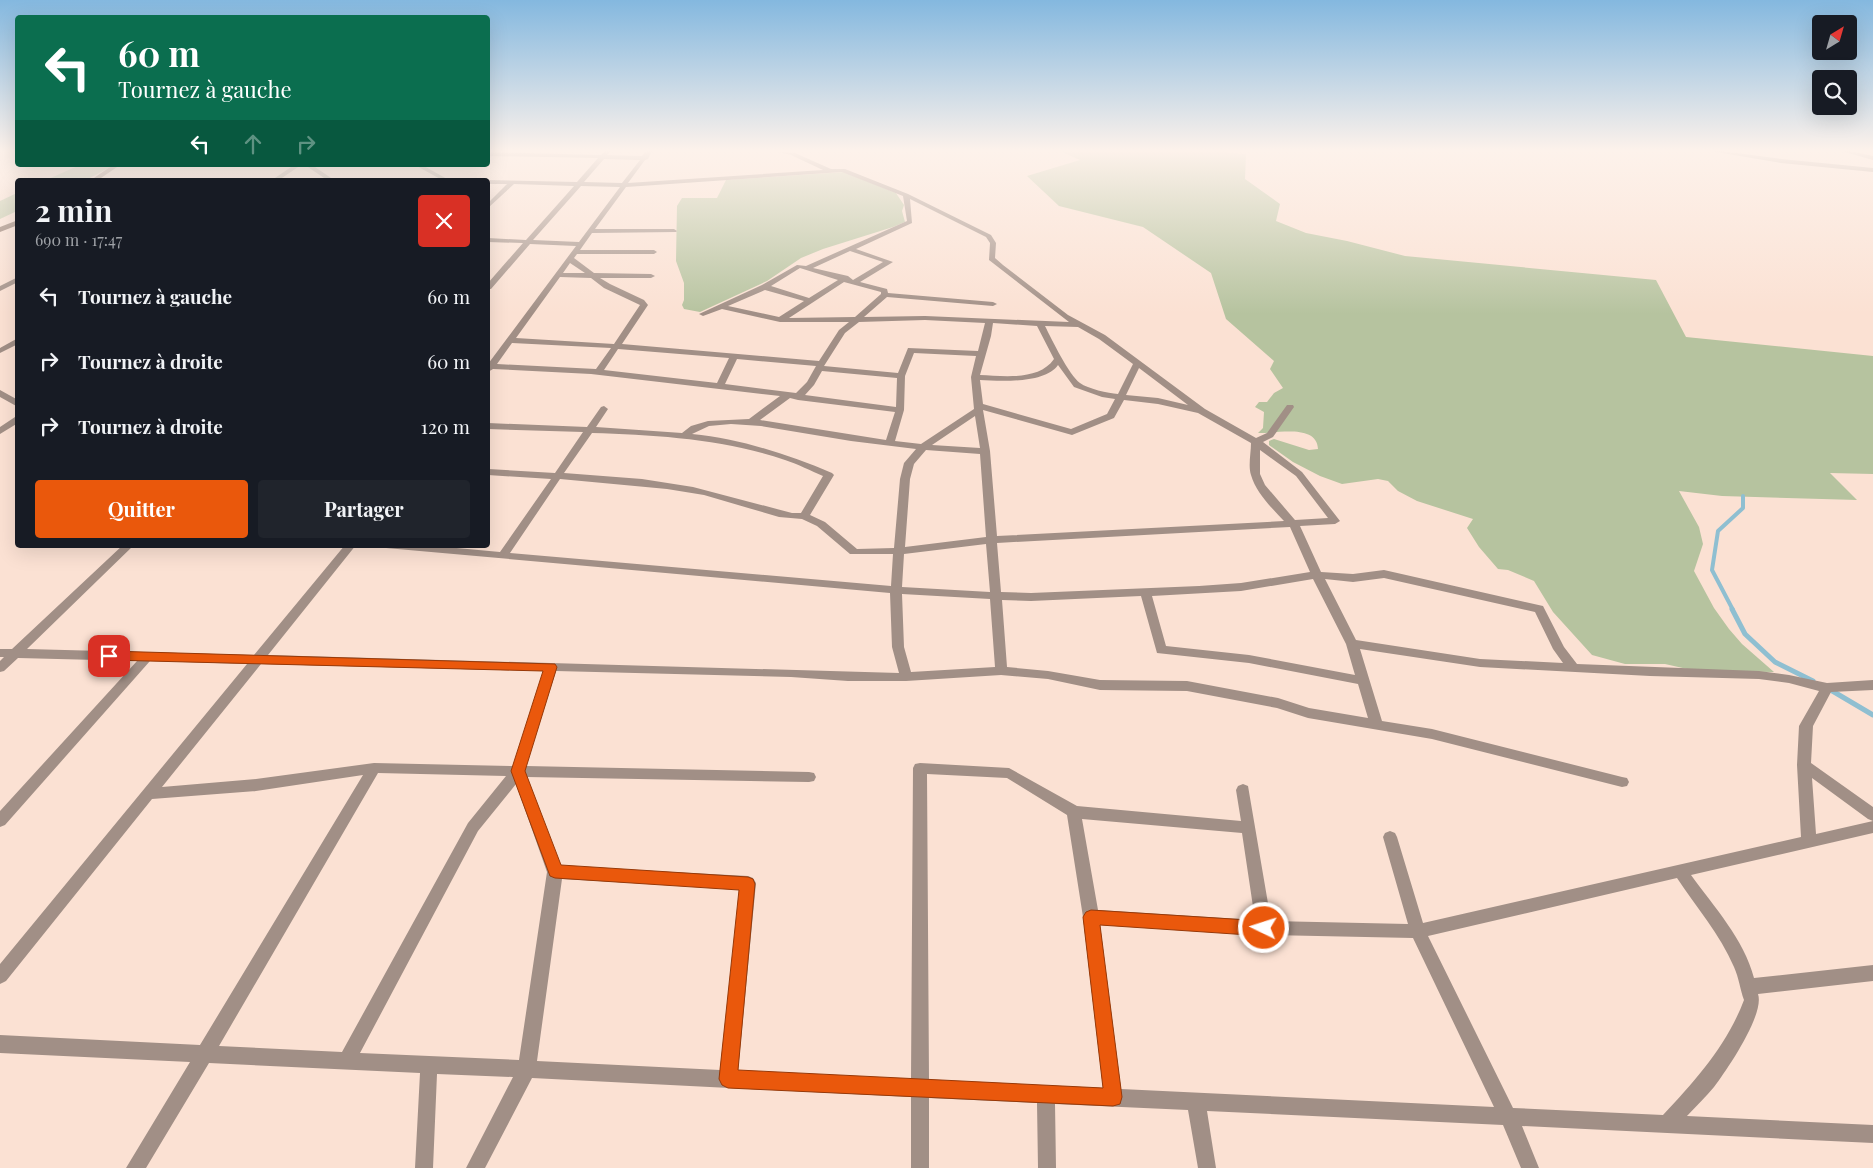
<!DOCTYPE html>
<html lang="fr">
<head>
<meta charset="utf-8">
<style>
  body { margin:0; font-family:"Playfair Display",serif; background:#20242c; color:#f1f3f6; height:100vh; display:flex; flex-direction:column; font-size:19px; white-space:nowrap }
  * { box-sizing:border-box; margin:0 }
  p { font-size:16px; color:#9ea1a6 }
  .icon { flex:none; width:28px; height:28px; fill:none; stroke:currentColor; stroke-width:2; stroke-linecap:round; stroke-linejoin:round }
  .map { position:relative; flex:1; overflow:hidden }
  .panel { position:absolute; left:15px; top:178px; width:475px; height:370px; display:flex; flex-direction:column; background:#171b24; border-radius:5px; box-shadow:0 5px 20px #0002 }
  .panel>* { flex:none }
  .hud { position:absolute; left:15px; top:15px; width:475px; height:152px; border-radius:5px; box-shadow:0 5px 20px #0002; background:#0b6e4f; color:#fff; overflow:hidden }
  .needle { width:32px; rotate:37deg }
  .fabs { position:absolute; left:1812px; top:15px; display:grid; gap:10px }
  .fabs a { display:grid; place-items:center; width:45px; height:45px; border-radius:5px; background:#171b24; box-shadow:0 5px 20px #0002; font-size:25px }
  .pin { position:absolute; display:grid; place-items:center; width:42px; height:42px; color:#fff; margin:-21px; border-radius:10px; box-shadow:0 2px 8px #0006 }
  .me { position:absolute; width:55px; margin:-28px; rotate:274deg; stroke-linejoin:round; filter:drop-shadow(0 0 4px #0008) }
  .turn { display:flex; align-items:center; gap:18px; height:105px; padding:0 20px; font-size:22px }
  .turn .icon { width:65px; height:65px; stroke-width:2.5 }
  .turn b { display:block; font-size:35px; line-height:42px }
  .lanes { display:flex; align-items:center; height:48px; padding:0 20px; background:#0003; justify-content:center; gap:25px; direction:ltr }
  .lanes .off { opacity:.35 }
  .round { display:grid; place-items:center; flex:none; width:52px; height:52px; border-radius:5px; background:#20242c }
  .headline { display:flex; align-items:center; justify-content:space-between; height:85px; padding:0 20px }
  h1 { font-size:30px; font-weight:700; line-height:38px }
  .action { display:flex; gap:10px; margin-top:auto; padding:10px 20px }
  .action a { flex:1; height:58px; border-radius:5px; background:#ea580c; color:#fff; font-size:20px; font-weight:700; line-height:58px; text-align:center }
  .action a+a { background:#20242c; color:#f1f3f6 }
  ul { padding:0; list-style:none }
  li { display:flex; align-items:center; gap:15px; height:65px; padding:0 20px }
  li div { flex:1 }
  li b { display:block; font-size:19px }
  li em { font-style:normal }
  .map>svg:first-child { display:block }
  .green { fill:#b6c39f }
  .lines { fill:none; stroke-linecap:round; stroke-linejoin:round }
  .stream-far1 { stroke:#8fbfd1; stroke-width:4 }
  .stream { stroke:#8fbfd1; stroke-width:5 }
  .minor { fill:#a18f86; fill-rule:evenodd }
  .secondary { fill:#7f6658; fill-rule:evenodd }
  .route { fill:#ea580c; stroke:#983908 }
</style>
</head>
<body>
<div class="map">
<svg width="1873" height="1168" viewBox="0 0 1873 1168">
  <rect width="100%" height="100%" fill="#fbe1d3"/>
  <path class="green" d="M 1060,151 L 1228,151 L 1228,153 L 1246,154 L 1245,179 L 1280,204 L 1276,221 L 1306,233 L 1347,241 L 1405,256 L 1656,280 L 1686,337 L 1873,356 L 1873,474 L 1830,473 L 1857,500 L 1722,496 L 1679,491 L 1699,527 L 1703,544 L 1694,571 L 1714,608 L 1729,629 L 1742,644 L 1774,672 L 1696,671 L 1665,664 L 1625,664 L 1592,655 L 1553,612 L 1534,581 L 1508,570 L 1498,569 L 1479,547 L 1467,528 L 1473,519 L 1417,501 L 1398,491 L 1388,481 L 1378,479 L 1342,484 L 1320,476 L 1293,462 L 1269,445 L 1269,441 L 1274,439 L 1309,450 L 1318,449 C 1317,423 1274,434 1258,433 L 1263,428 L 1264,412 L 1255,407 L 1259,402 L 1267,402 L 1274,393 L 1283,388 L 1270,369 L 1274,361 L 1226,319 L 1211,273 L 1143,227 L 1059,206 L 1027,176 L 1080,160 Z
    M 80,165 L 114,165 L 86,180 L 46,180 Z
    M 844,172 L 896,193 L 904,205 L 902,211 L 905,222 L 893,227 L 823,249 L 801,258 L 767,281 L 700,312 L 684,309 L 682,305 L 684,300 L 684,283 L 676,261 L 677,206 L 682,198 L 717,198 L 726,180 Z
    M 17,193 L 17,211 L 0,219 L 0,201 Z"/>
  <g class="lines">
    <path class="stream-far1" d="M 1733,610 L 1712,570 L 1718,531 L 1743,508 L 1743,496"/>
    <path class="stream" d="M 1732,609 L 1745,634 L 1775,662 L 1813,681
      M 1829,689 L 1873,715"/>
    <path class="minor" d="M 605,151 L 611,151 L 607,155 L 642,156 L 646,151 L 652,151 L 648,159 L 645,160 L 628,183 L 823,170 L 791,155 L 774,151 L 795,153 L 831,169 L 845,169 L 908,194 L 991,235 L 996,243 L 995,258 L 1003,265 L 1068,315 L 1105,335 L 1205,409 L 1256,438 L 1267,433 L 1287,405 L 1293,405 L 1294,407 L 1273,437 L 1263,442 L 1302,472 L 1340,521 L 1335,524 L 1300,526 L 1321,572 L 1353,574 L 1384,570 L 1543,606 L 1564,647 L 1577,664 L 1759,671 L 1789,675 L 1827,683 L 1873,680 L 1873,690 L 1831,692 L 1813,726 L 1811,763 L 1873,807 L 1873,821 L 1868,819 L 1812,778 L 1816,834 L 1873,821 L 1873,833 L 1691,875 C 1714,907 1744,939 1754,978 L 1873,965 L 1873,981 L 1758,994 C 1765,1014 1727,1070 1714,1087 C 1706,1097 1696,1106 1687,1116 L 1873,1125 L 1873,1143 L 1522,1126 L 1539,1168 L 1521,1168 L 1503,1125 L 1207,1111 L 1216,1168 L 1198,1168 L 1188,1110 L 1055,1104 L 1056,1168 L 1038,1168 L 1037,1103 L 929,1098 L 929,1168 L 911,1168 L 911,1097 L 532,1078 L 485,1168 L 466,1168 L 513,1077 L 437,1074 L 433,1168 L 415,1168 L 420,1073 L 209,1063 L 146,1168 L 126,1168 L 190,1062 L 0,1053 L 0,1035 L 200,1045 L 363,775 L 256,791 L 152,799 L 6,981 L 0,984 L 0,964 L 247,664 L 150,661 L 5,825 L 0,827 L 0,811 L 137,661 L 18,658 L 4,671 L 0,672 L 0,661 L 4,657 L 0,657 L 0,649 L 12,649 L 123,545 L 134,545 L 27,649 L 254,655 L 345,545 L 356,545 L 268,655 L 899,673 L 892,647 L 890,593 L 386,548 L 381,545 L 424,545 L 500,552 L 551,479 L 488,475 L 488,469 L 555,473 L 583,432 L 488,429 L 488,423 L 587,427 L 601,407 L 604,406 L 608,409 L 596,427 L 682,433 L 691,426 L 708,421 L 749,419 L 780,396 L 591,374 L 493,369 L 488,372 L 488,364 L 576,246 L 530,244 L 491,289 L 488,289 L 488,283 L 523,243 L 488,242 L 488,238 L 526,240 L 574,186 L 514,184 L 488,208 L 488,203 L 507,184 L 488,184 L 488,180 L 577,182 L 598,158 L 488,156 L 488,152 L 601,155 ZM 604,159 L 640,160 L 622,183 L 584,182 ZM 842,172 L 903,196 L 907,221 L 806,266 L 797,265 L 762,285 L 699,314 L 703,316 L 722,309 L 780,322 L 849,322 L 839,330 L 819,361 L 622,344 L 648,305 L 644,300 L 610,284 L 600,278 L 651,278 L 655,276 L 651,274 L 594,273 L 574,258 L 577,254 L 654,254 L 657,252 L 654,250 L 580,250 L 592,233 L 676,232 L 677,231 L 674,229 L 595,229 L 626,187 ZM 581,186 L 620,187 L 579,242 L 533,240 ZM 910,199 L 986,237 L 990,243 L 989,260 L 1069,322 L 925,316 L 864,317 L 887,297 L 993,306 L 997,304 L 993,302 L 888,293 L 887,289 L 860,282 L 893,262 L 856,249 L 912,223 ZM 850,251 L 883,262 L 853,280 L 848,276 L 813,268 ZM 570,263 L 585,273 L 563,273 ZM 800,268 L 838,280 L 809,298 L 771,286 ZM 560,277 L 591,278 L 604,288 L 640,305 L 614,344 L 516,338 ZM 844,282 L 881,292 L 881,294 L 855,317 L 789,318 ZM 765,290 L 804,301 L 779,317 L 728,306 ZM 925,320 L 985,323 L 978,351 L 908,348 L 898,373 L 824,366 L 845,333 L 859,322 ZM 993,323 L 1037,326 L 1054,359 C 1039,381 1003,376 980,375 L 991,336 ZM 1045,326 L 1078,327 L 1099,339 L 1133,364 L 1118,394 C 1108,393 1088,389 1080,383 C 1069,375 1052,340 1045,326 ZM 512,343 L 611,348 L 596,369 L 497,364 ZM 618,349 L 729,358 L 717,383 L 604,370 ZM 914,353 L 976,356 L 971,377 L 974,409 L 921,444 L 895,441 L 904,410 L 905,376 ZM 737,359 L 816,366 L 807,382 L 796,393 L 725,384 ZM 1058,365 L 1074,387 L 1102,397 L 1115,399 L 1107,414 L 1071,429 L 983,404 L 980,380 C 1000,381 1045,384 1058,365 ZM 1139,368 L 1188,405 L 1158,398 L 1126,395 ZM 822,371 L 897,378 L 896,407 L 805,395 L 814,385 ZM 790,398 L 798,400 L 895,412 L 886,440 L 760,420 ZM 1124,400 L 1158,404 L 1198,413 L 1251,443 C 1251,453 1248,466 1251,475 C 1256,493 1272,508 1284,521 L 997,536 L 990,451 L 983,410 L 1072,435 L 1114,418 ZM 975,416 L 980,448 L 932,445 ZM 731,424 L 761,426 L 851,441 L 916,449 L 904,463 L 900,479 L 894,548 L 857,549 L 825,522 L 810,515 L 834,475 L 832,473 C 787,454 741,439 692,434 L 709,426 ZM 592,433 C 657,435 723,439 785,460 C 798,464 811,471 823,476 L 801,513 L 792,513 L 693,487 L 642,479 L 564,473 ZM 926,450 L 980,454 L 986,537 L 905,547 L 910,479 L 914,464 ZM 1260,450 L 1296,476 L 1328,518 L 1295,520 L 1265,485 L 1260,474 ZM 560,479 L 667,489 L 704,495 L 779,517 L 802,519 L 817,526 L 850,554 L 893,554 L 891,586 L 510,553 ZM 1290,527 L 1310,572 L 1241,583 L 1199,586 L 1031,593 L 1001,592 L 997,543 ZM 986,544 L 990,592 L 902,587 L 904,554 ZM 1384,578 L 1535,612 L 1553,649 L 1563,663 L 1480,659 L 1356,640 L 1325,579 L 1353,582 ZM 1313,579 L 1346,644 L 1355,675 L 1249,655 L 1166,646 L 1152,596 L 1241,591 ZM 902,594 L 990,599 L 995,667 L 911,672 L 904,647 ZM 1141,596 L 1157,653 L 1249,663 L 1358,684 L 1368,718 L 1309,708 L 1278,698 L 1187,681 L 1100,680 L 1048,671 L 1007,667 L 1002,600 L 1031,601 ZM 1360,649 L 1480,667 L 1650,676 L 1759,679 L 1789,683 L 1819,691 L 1799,726 L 1797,765 L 1801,837 L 1423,923 L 1397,837 L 1395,833 L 1390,831 L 1385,833 L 1383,837 L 1408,924 L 1271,921 L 1248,786 L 1243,784 L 1238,786 L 1236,790 L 1241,821 L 1077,806 L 1009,768 L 920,763 L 915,764 L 913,768 L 911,1079 L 738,1071 L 756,883 L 753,878 L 748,876 L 560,866 L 527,777 L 809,782 L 814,781 L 816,777 L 814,773 L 809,772 L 526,766 L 556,671 L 791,677 L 848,681 L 906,681 L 1001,675 L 1048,679 L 1100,690 L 1187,691 L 1277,708 L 1308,718 L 1432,739 L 1622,787 L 1627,786 L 1629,782 L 1627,778 L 1622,777 L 1432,729 L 1382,721 ZM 261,664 L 544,671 L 513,766 L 374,763 L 256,779 L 162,787 ZM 378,773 L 506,776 L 468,823 L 342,1052 L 219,1046 ZM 927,774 L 1007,778 L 1067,815 L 1083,917 L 1103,1088 L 929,1080 ZM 516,784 L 547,872 L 519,1060 L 360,1053 L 478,831 ZM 1082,819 L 1242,833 L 1255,920 L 1098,910 ZM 1677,878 C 1696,907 1720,934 1734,967 C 1739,978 1740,989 1744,1000 C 1727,1045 1696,1080 1663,1115 L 1513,1108 L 1428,936 ZM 562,879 L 740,889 L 720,1070 L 537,1061 ZM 1100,925 L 1264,935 L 1413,938 L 1494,1107 L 1121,1089 Z
      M 1710,151 L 1722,151 L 1781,159 L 1873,168 L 1873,172 L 1781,163 Z
      M 1841,151 L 1850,151 L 1873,156 L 1873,160 Z
      M 294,165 L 301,165 L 279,180 L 272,180 Z
      M 305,165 L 312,165 L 334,180 L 327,180 Z
      M 415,165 L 422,165 L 449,180 L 442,180 Z
      M 18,277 L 18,282 L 0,291 L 0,286 Z
      M 18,338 L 18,344 L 0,353 L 0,348 Z
      M 0,390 L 18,400 L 18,407 L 0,397 Z
      M 18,415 L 18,423 L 0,434 L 0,427 Z"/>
    <path class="secondary" d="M 113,165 L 120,165 L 98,180 L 91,180 Z
      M 18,220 L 18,225 L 0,232 L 0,227 Z"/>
  </g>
  <linearGradient id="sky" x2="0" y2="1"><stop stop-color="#84b8df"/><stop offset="0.48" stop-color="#fdf2eb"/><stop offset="1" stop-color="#fdf2eb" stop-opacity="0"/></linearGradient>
  <rect width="1873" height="314" fill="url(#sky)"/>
  <path class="route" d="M 109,651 L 555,664 L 557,667 L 525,771 L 561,865 L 748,877 L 753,879 L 755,884 L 738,1070 L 1103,1088 L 1083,917 L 1086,912 L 1091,910 L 1264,921 L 1269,923 L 1272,928 L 1269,934 L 1264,936 L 1100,925 L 1122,1097 L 1120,1104 L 1113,1106 L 728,1088 L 722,1085 L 719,1079 L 739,890 L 555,878 L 550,876 L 511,771 L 543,671 L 109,660 L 103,656 Z"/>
</svg>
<div class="fabs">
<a><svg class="needle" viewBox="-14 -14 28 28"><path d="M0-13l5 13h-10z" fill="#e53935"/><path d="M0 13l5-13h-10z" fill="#9ea1a6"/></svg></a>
<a><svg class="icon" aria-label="search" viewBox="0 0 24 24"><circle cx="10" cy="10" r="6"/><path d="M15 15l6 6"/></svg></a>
</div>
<div class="pin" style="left:109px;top:656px;background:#d93025"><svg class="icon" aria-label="arrive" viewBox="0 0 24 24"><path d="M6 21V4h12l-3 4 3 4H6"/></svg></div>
<svg class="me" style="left:1264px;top:928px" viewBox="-20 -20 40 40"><circle r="17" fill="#ea580c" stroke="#fff" stroke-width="3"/><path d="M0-11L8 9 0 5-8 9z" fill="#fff"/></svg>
<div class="hud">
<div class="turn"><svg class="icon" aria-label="left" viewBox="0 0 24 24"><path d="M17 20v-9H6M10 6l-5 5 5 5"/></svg><div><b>60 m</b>Tournez à gauche</div></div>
<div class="lanes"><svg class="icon" aria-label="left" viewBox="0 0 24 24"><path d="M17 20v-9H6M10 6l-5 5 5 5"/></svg><svg class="icon off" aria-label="ahead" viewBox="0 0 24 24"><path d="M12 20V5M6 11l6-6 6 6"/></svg><svg class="icon off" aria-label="right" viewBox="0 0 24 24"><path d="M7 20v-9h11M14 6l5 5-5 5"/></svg></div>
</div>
<section class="panel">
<div class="headline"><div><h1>2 min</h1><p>690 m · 17:47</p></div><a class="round" style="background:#d93025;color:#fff"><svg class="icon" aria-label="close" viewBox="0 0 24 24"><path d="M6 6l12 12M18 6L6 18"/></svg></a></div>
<ul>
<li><svg class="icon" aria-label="left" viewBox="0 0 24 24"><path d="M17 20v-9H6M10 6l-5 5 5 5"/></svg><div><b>Tournez à gauche</b></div><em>60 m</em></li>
<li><svg class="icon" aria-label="right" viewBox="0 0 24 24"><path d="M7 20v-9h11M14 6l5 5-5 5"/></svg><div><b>Tournez à droite</b></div><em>60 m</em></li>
<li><svg class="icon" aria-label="right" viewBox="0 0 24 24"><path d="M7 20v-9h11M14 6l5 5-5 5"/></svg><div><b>Tournez à droite</b></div><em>120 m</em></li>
</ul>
<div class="action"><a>Quitter</a><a>Partager</a></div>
</section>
</div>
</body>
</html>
